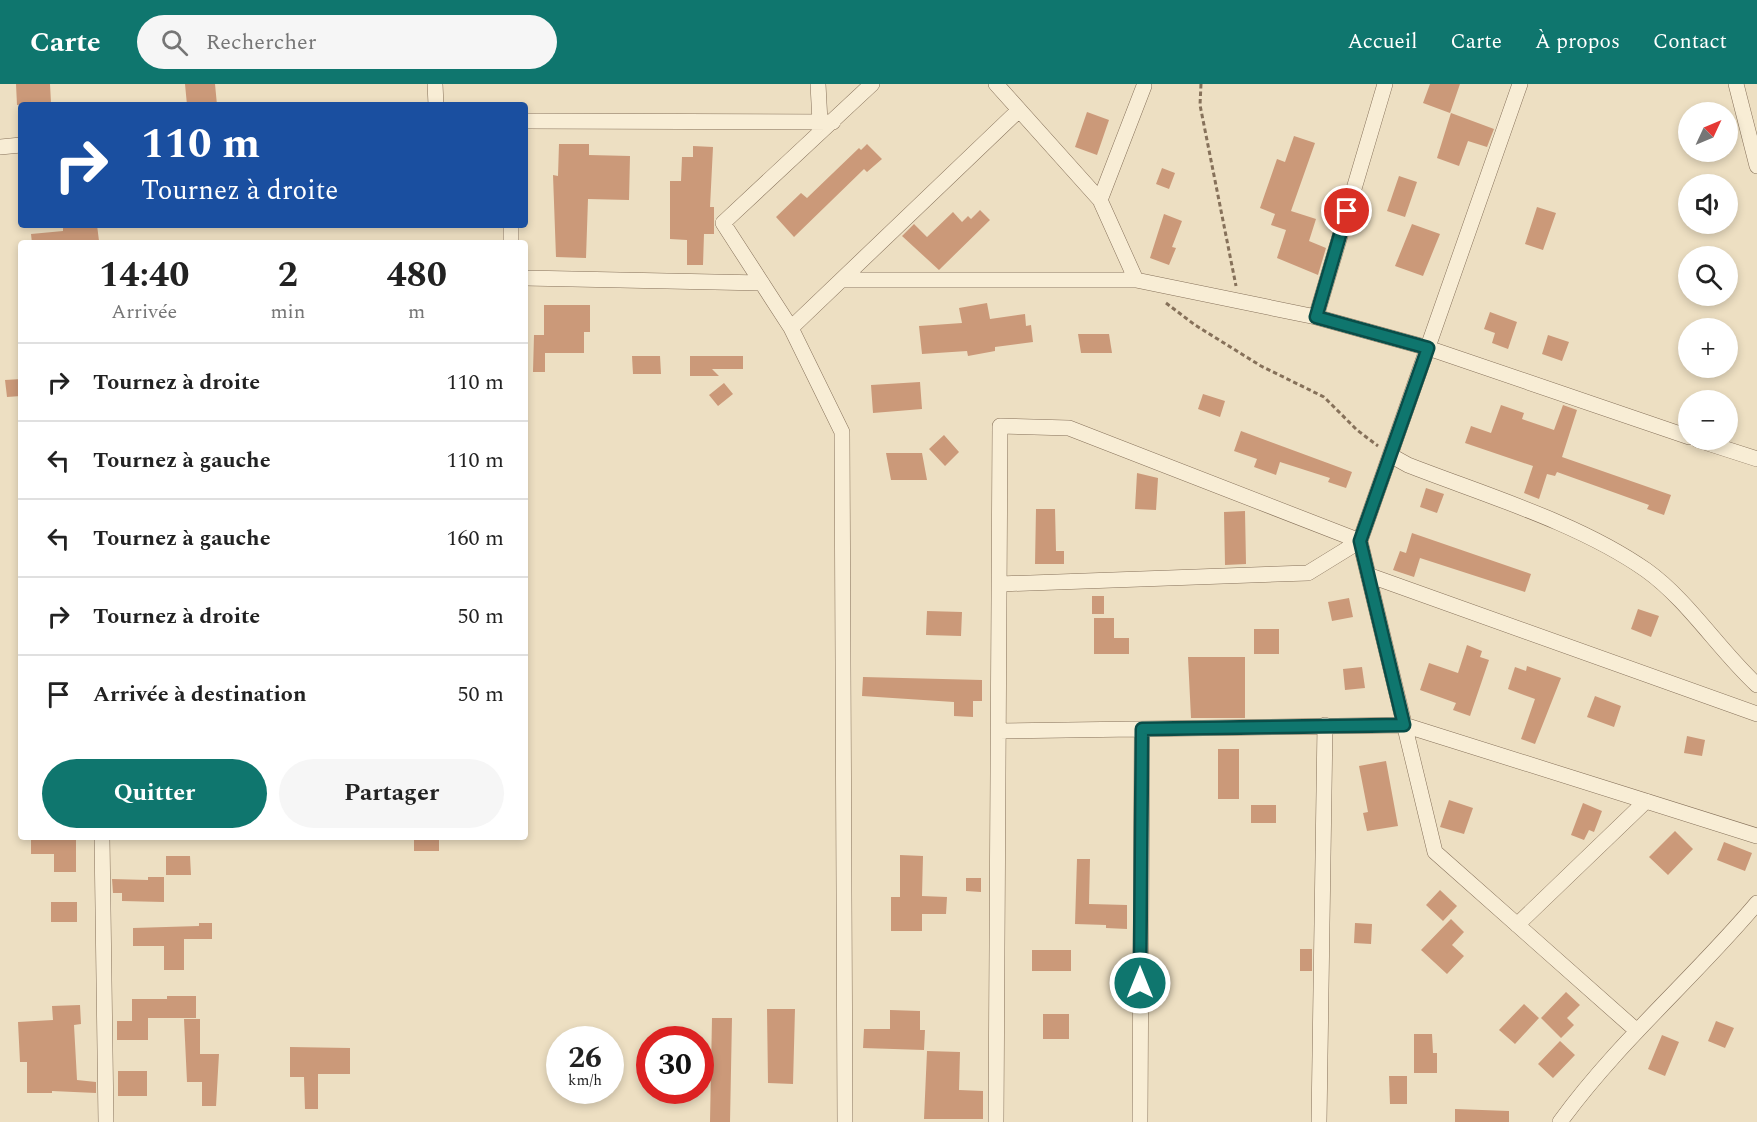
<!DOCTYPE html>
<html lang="fr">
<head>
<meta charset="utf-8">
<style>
  body { margin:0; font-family:Spectral,serif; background:#f6f6f6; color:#222; height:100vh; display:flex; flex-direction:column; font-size:22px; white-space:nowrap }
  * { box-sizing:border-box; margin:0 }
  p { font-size:20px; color:#767676 }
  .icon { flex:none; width:33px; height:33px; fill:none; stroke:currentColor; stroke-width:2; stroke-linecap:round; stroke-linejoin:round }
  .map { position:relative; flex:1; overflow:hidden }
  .details { position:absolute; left:18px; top:156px; width:510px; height:600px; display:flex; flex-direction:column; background:#fff; border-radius:6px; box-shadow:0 3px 9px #0003 }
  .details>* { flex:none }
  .guide { position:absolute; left:18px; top:18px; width:510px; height:126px; border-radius:6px; box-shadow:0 3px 9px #0003; background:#1a4fa0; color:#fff; overflow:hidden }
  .needle { width:39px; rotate:46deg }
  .fabs { position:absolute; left:1678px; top:18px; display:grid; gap:12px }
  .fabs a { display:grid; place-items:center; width:60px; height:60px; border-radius:50%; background:#fff; box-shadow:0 3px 9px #0003; font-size:30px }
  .speed { position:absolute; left:546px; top:942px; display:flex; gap:12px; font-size:30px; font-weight:700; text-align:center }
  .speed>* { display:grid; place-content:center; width:78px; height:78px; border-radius:50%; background:#fff; box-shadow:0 3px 9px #0003; line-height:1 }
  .speed small { font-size:15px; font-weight:400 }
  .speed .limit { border:9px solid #d22; background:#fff; color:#111 }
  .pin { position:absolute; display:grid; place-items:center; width:51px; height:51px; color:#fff; margin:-26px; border:3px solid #fff; border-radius:50%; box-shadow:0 2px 6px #0007 }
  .me { position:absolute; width:66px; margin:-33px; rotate:0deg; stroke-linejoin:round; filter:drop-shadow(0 0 4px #0008) }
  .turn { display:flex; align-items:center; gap:21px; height:126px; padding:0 24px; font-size:27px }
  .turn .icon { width:78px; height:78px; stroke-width:2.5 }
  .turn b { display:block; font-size:42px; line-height:51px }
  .eta { display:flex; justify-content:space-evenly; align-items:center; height:102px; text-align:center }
  .eta b { font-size:36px; font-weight:700; line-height:42px }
  .cta { display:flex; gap:12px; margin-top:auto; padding:12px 24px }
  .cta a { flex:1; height:69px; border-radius:36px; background:#0f766e; color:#fff; font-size:24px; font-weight:700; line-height:69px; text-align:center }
  .cta a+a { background:#f6f6f6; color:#222 }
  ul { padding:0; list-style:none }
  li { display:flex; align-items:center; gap:18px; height:78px; padding:0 24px; border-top:2px solid #e0e0e0 }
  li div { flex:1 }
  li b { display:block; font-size:22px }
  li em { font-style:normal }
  header { display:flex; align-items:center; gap:36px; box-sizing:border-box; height:84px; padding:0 30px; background:#0f766e; color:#fff }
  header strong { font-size:28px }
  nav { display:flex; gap:33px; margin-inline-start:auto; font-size:21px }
  .search { width:420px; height:54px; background:#f6f6f6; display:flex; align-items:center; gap:15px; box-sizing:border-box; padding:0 21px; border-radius:33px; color:#767676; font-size:22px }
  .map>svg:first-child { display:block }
  .building { fill:#cb9979 }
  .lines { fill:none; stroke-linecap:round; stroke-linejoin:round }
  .street-casing { stroke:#86715a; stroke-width:16 }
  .path { stroke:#86715a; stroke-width:3; stroke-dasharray:4.5 3; stroke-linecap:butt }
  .street { stroke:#f8edd5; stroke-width:15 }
  .route-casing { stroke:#0a4d48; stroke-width:15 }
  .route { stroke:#0f766e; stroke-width:10 }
</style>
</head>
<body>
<header>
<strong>Carte</strong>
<div class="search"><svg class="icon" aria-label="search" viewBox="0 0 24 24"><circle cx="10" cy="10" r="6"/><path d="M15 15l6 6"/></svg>Rechercher</div>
<nav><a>Accueil</a><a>Carte</a><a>À propos</a><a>Contact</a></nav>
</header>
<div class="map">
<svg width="1757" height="1038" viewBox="0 0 1757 1038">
  <rect width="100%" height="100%" fill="#eddfc2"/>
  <path class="building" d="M 16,0 L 50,0 L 51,19 L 17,21 Z
    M 185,0 L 215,0 L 217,21 L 187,21 Z
    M 1430,0 L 1460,0 L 1450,29 L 1423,19 Z
    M 1087,28 L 1109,36 L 1097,71 L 1075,63 Z
    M 1451,29 L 1494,45 L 1487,63 L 1468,57 L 1459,82 L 1437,74 Z
    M 1294,52 L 1315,59 L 1291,127 L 1316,135 L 1309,157 L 1326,164 L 1318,191 L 1277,174 L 1286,146 L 1271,141 L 1275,130 L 1260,124 L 1277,75 L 1285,78 Z
    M 559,60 L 589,60 L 589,71 L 630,72 L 629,116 L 588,115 L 586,174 L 556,173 L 553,91 L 558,92 Z
    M 867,60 L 882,75 L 867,88 L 864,85 L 794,153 L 776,133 L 801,109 L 807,114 L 859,64 L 861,66 Z
    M 693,62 L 713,63 L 710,123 L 714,123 L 714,150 L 704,150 L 703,181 L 687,181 L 687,156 L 670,155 L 670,97 L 681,97 L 682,73 L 693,73 Z
    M 1162,84 L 1175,89 L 1169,105 L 1156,100 Z
    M 1399,92 L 1417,98 L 1405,133 L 1387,127 Z
    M 1537,123 L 1556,129 L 1543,166 L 1525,160 Z
    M 980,126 L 990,136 L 939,186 L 902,152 L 914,140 L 927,153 L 953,128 L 962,138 L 968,132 L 971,135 Z
    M 1164,130 L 1182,137 L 1172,163 L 1176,164 L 1169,181 L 1150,174 Z
    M 1412,140 L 1440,150 L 1423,192 L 1395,182 Z
    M 97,141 L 99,157 L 32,159 L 31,150 L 63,147 L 63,142 Z
    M 987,219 L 990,235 L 1025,230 L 1026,242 L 1031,241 L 1033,258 L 995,263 L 995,267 L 968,272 L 967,267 L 922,270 L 919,242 L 962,239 L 959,224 Z
    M 544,221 L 590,221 L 590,248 L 584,248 L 584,269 L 545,269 L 545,288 L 533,288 L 534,251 L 544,251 Z
    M 1490,228 L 1517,238 L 1508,265 L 1492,259 L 1495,249 L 1484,245 Z
    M 1078,250 L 1109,250 L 1112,269 L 1081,269 Z
    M 1548,251 L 1569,258 L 1562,277 L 1542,270 Z
    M 632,272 L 660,272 L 661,290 L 633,290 Z
    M 690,272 L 743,272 L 743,285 L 712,285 L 719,292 L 690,292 Z
    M 21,295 L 21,312 L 7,313 L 5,296 Z
    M 920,298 L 922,325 L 873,329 L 871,301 Z
    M 724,299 L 733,310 L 718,322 L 709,311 Z
    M 1203,310 L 1225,317 L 1220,333 L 1198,325 Z
    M 1501,321 L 1524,329 L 1522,335 L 1554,346 L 1563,321 L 1577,326 L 1562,373 L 1671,411 L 1664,431 L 1647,425 L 1649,421 L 1557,388 L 1555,392 L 1547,390 L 1539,415 L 1524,409 L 1533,382 L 1465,359 L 1471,342 L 1491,349 Z
    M 1241,347 L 1352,388 L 1346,404 L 1328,398 L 1330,394 L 1280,378 L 1276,391 L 1254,383 L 1257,375 L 1234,367 Z
    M 944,351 L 959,368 L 945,382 L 929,365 Z
    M 886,369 L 922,369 L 927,396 L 891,396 Z
    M 1137,389 L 1158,394 L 1156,426 L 1135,425 Z
    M 1426,404 L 1444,410 L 1437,429 L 1420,423 Z
    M 1036,425 L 1055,425 L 1056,467 L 1064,467 L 1064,480 L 1035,480 Z
    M 1245,427 L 1246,480 L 1225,481 L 1224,428 Z
    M 1412,449 L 1531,490 L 1525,508 L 1420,474 L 1414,493 L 1393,486 L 1400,467 L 1406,469 Z
    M 1092,512 L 1104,512 L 1104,530 L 1092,530 Z
    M 1349,514 L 1353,533 L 1332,537 L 1328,518 Z
    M 1638,525 L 1659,532 L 1651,553 L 1631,545 Z
    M 927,527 L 962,528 L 961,552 L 926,551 Z
    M 1094,534 L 1114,534 L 1114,554 L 1129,554 L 1129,570 L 1094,570 Z
    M 1254,545 L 1279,545 L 1279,570 L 1254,570 Z
    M 1467,561 L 1482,567 L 1480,573 L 1489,576 L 1470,632 L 1453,626 L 1456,619 L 1420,606 L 1429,579 L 1458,589 Z
    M 1188,573 L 1245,573 L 1245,634 L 1191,634 Z
    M 1527,582 L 1561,594 L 1535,660 L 1521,655 L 1535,615 L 1508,605 L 1515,583 L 1526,587 Z
    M 1362,583 L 1365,604 L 1345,606 L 1343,585 Z
    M 863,593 L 982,596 L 982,617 L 973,617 L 973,633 L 954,632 L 954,618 L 862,612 Z
    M 1595,612 L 1621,622 L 1614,643 L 1587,633 Z
    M 1687,652 L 1705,656 L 1702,672 L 1684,669 Z
    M 1218,665 L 1239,665 L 1239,715 L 1218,715 Z
    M 1386,677 L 1398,742 L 1367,747 L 1363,729 L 1368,728 L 1359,682 Z
    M 1449,716 L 1473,724 L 1464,750 L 1440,743 Z
    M 1583,719 L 1602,727 L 1594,748 L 1589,746 L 1584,756 L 1571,751 Z
    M 1251,721 L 1276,721 L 1276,739 L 1251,739 Z
    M 1675,747 L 1693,765 L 1668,791 L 1649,773 Z
    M 31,753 L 76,753 L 76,788 L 54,788 L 54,770 L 31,770 Z
    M 414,753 L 439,753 L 439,767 L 414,767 Z
    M 1724,758 L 1752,769 L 1745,787 L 1717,776 Z
    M 900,771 L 923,772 L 922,812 L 947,813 L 946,830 L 922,830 L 922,847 L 891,847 L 891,813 L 900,813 Z
    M 166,772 L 190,772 L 191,791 L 166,791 Z
    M 1077,775 L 1090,775 L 1089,820 L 1127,821 L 1127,845 L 1106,844 L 1106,841 L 1075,840 Z
    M 148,793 L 164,793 L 164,818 L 122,817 L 122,809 L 113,809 L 112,795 L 148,796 Z
    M 966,794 L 981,794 L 981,808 L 966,807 Z
    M 1440,806 L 1457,822 L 1443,837 L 1426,821 Z
    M 51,818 L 77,818 L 77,838 L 51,838 Z
    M 1451,835 L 1464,848 L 1452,861 L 1464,872 L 1447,890 L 1421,866 Z
    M 199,839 L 212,839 L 212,855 L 184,855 L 184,886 L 164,886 L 164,862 L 133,862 L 133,844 L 199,842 Z
    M 1355,839 L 1372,840 L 1371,860 L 1354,859 Z
    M 1300,865 L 1312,865 L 1312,887 L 1300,887 Z
    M 1032,866 L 1071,866 L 1071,887 L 1032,887 Z
    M 1566,908 L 1580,921 L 1567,934 L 1574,941 L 1561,954 L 1541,934 Z
    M 167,912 L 196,912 L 196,934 L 148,934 L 148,956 L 117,956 L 117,937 L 132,937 L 132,915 L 167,915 Z
    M 1524,920 L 1539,934 L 1515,960 L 1499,946 Z
    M 80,921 L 81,940 L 74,941 L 77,996 L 96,998 L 96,1009 L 52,1007 L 52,1009 L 27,1009 L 27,978 L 20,978 L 18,938 L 53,936 L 52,922 Z
    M 767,925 L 795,925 L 793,1000 L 768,999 Z
    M 890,926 L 920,927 L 920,946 L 925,946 L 924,966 L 863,964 L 864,945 L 890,945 Z
    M 1043,930 L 1069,930 L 1069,955 L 1043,955 Z
    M 712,934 L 732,934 L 730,1038 L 710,1038 Z
    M 184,935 L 200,935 L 200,970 L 219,970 L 216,1022 L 202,1022 L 202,998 L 187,998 Z
    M 1716,937 L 1734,944 L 1725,964 L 1708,957 Z
    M 1414,950 L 1432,950 L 1433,969 L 1437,969 L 1437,989 L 1414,989 Z
    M 1662,951 L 1679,958 L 1665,992 L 1648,985 Z
    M 1560,957 L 1575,971 L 1553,994 L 1538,980 Z
    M 290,963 L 350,964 L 350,990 L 318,990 L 318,1025 L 305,1025 L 304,993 L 290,993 Z
    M 927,967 L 960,968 L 959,1006 L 983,1007 L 983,1035 L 924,1035 Z
    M 118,987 L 147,987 L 147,1012 L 118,1012 Z
    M 1389,992 L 1407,992 L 1407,1020 L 1390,1020 Z
    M 1455,1025 L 1509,1027 L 1509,1038 L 1455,1038 Z"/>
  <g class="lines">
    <g class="street-casing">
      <path id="street" d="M 435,0 L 436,21
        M 818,0 L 820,38
        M 996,0 L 1100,116 L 1136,196
        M 1520,0 L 1360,457 L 1435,768 L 1637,947
        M 1736,0 L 1757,82
        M 525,37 L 833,38
        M 0,63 L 21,61
        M 1100,116 L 1144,2
        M 511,141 L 511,159
        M 525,194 L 762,199
        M 842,196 L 1136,196 L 1316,233 L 1428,264 L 1689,353
        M 1316,233 L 1385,0
        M 791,244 L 1019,26
        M 1698,356 L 1757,375
        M 1390,371 L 1408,381 C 1485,411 1579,439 1646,486 C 1688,516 1719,566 1757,601
        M 1368,491 L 1757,630
        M 1000,500 L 1308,489 L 1360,457
        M 999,647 L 1404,641 L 1757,752
        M 102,753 L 106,1038
        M 1517,841 L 1646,717
        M 845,1038 L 842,348 L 791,244 L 723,139 L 872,0
        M 996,1038 L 1000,342 L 1069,344 L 1360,457
        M 1140,1038 L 1142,645
        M 1319,1038 L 1325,641
        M 1560,1038 C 1618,958 1694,894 1757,819"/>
    </g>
    <path class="path" d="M 1201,0 L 1200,21 L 1236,202
      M 1166,219 L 1195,241 L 1261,282 L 1324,313 L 1357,346 L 1378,362"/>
    <use href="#street" class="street"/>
  </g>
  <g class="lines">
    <g class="route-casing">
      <path id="route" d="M 1140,899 L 1142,645 L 1404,641 L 1360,457 L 1428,264 L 1316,233 L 1347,127"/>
    </g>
    <use href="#route" class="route"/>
  </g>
</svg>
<div class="fabs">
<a><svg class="needle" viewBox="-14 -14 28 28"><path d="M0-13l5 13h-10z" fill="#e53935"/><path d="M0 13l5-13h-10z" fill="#767676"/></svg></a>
<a><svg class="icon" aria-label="sound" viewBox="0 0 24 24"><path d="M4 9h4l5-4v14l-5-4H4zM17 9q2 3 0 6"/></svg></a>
<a><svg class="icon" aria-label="search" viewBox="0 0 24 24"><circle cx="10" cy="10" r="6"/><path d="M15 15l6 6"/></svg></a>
<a>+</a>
<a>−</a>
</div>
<div class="speed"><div>26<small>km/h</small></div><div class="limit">30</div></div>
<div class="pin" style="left:1347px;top:127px;background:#d93025"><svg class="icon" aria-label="arrive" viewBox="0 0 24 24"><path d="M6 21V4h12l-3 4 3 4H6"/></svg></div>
<svg class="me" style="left:1140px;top:899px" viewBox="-20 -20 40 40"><circle r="17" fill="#0f766e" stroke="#fff" stroke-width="3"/><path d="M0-11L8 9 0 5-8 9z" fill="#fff"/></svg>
<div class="guide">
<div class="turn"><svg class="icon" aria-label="right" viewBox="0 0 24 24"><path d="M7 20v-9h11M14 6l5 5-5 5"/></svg><div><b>110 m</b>Tournez à droite</div></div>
</div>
<section class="details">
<div class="eta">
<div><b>14:40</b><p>Arrivée</p></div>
<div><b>2</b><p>min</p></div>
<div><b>480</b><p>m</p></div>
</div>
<ul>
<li><svg class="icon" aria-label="right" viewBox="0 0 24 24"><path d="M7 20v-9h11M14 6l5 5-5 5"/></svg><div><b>Tournez à droite</b></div><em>110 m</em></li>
<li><svg class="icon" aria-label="left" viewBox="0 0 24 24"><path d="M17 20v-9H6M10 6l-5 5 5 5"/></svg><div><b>Tournez à gauche</b></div><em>110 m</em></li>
<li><svg class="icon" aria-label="left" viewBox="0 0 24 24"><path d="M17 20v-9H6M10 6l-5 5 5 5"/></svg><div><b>Tournez à gauche</b></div><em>160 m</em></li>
<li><svg class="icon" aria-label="right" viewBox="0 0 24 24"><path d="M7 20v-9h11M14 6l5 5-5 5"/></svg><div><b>Tournez à droite</b></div><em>50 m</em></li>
<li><svg class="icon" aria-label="arrive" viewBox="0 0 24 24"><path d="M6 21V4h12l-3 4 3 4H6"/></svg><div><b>Arrivée à destination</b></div><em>50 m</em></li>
</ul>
<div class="cta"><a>Quitter</a><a>Partager</a></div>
</section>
</div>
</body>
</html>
